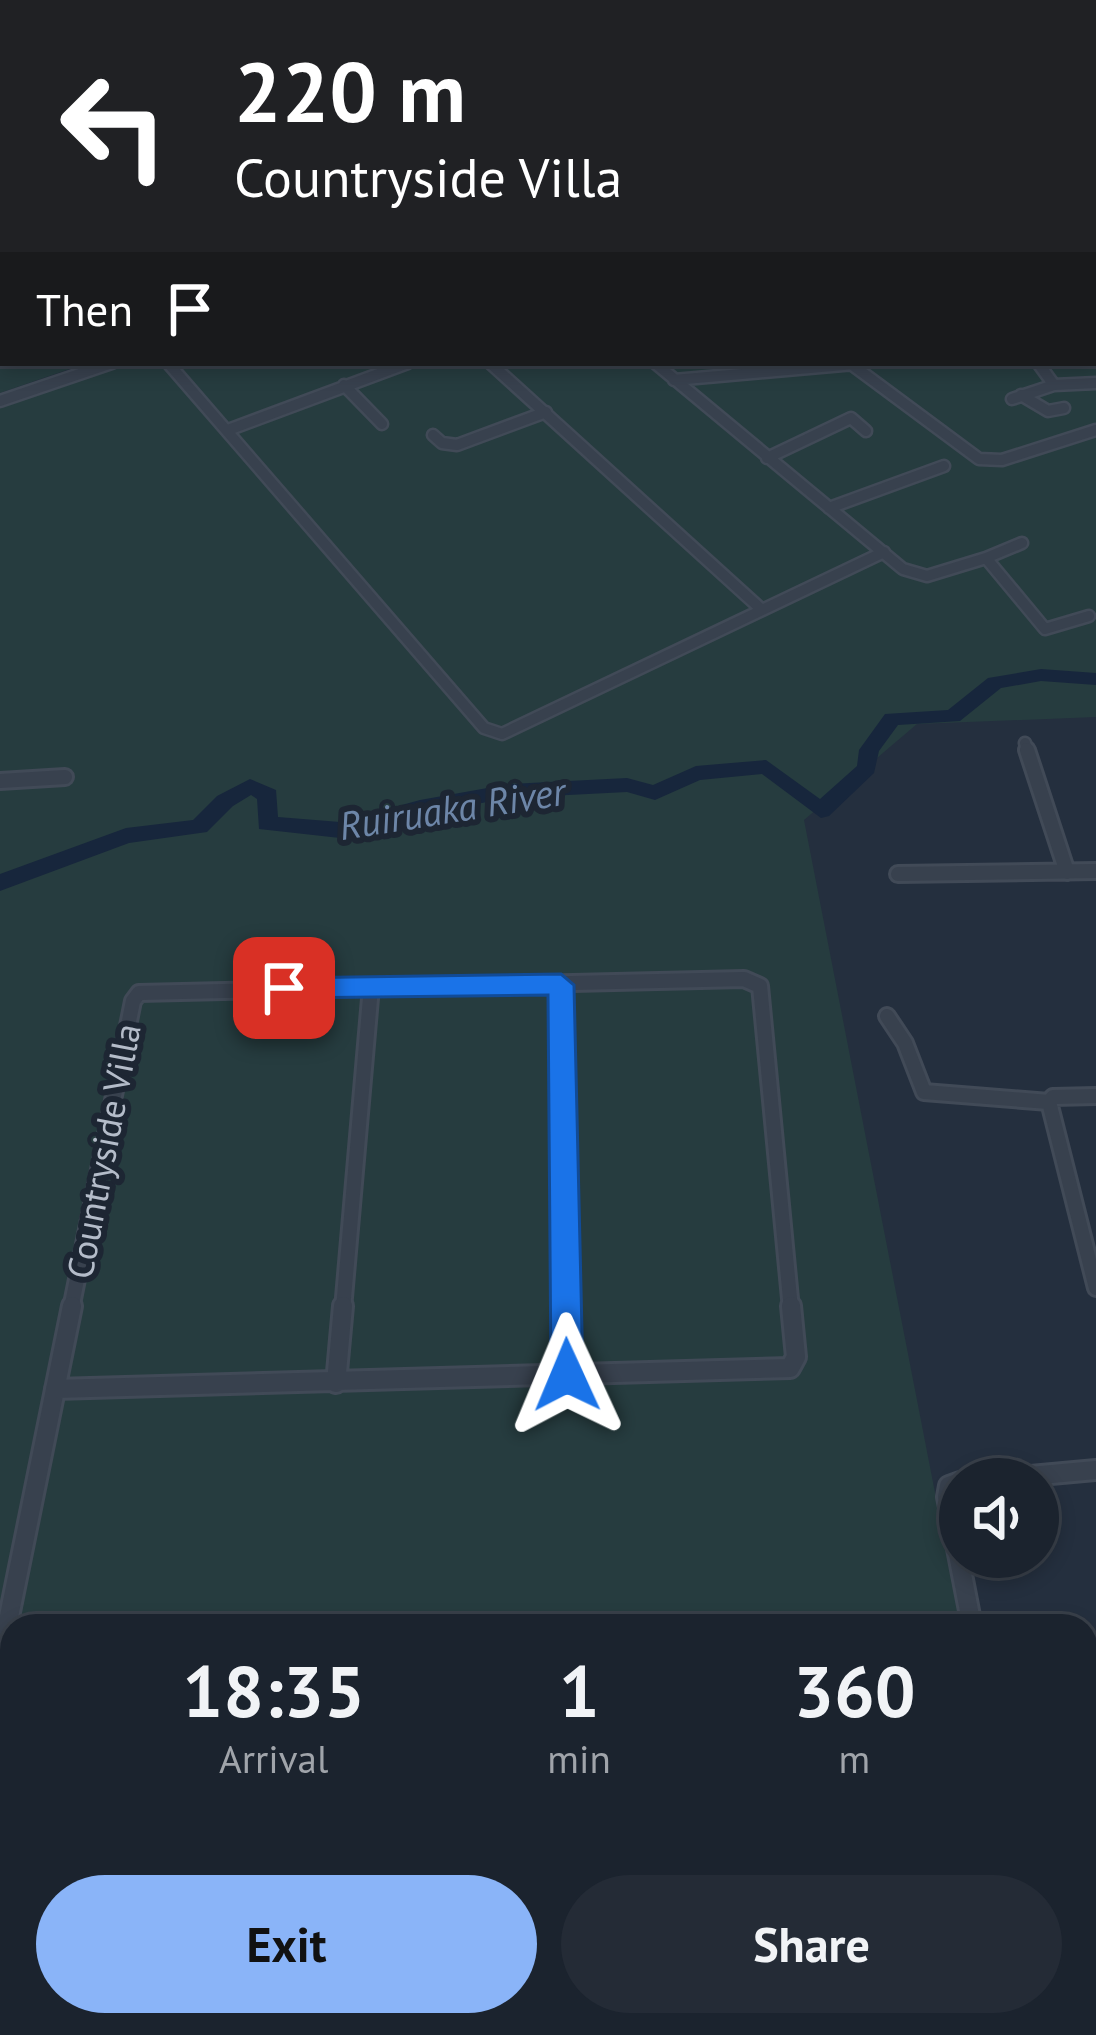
<!DOCTYPE html>
<html lang="en">
<head>
<meta charset="utf-8">
<style>
  body { margin:0; font-family:"PT Sans",sans-serif; background:#242b36; color:#f1f3f6; height:100vh; display:flex; flex-direction:column; font-size:45px; white-space:nowrap }
  * { box-sizing:border-box; margin:0 }
  p { font-size:39px; color:#a0a4aa }
  .icon { flex:none; width:66px; height:66px; fill:none; stroke:currentColor; stroke-width:2; stroke-linecap:round; stroke-linejoin:round }
  .map { position:relative; flex:1; overflow:hidden }
  .side { position:absolute; left:0px; top:1614px; width:1098px; height:423px; display:flex; flex-direction:column; background:#1b232e; border-radius:36px 36px 0 0; box-shadow:0 6px 18px #0003,0 0 0 3px #39404a }
  .side>* { flex:none }
  .guide { position:absolute; left:0px; top:0px; width:1098px; height:366px; box-shadow:0 6px 18px #0003,0 0 0 3px #39404a; background:#202124; color:#fff; overflow:hidden }
  .tools { position:absolute; left:939px; top:1458px; display:grid; gap:24px }
  .tools a { display:grid; place-items:center; width:120px; height:120px; border-radius:50%; background:#1b232e; box-shadow:0 6px 18px #0003,0 0 0 3px #39404a; font-size:60px }
  .pin { position:absolute; display:grid; place-items:center; width:102px; height:102px; color:#fff; margin:-51px; border-radius:24px; box-shadow:0 6px 18px #0006 }
  .me { position:absolute; width:132px; margin:-66px; rotate:359deg; stroke-linejoin:round; filter:drop-shadow(0 0 9px #0008) }
  .turn { display:flex; align-items:center; gap:42px; height:252px; padding:0 36px; font-size:54px }
  .turn .icon { width:156px; height:156px; stroke-width:2.5 }
  .turn b { display:block; font-size:84px; line-height:102px }
  .then { display:flex; align-items:center; height:114px; padding:0 36px; background:#0003; gap:24px; font-size:45px }
  .eta { display:flex; justify-content:space-evenly; align-items:center; height:204px; text-align:center }
  .eta b { font-size:72px; font-weight:700; line-height:84px }
  .button { display:flex; gap:24px; margin-top:auto; padding:24px 36px }
  .button a { flex:1; height:138px; border-radius:72px; background:#8ab4f8; color:#111; font-size:48px; font-weight:700; line-height:138px; text-align:center }
  .button a+a { background:#242b36; color:#f1f3f6 }
  .map>svg:first-child { display:block }
  .green { fill:#263c3f }
  .lines { fill:none; stroke-linecap:round; stroke-linejoin:round }
  .river { fill:#17263c; fill-rule:evenodd }
  .minor-far3-casing { stroke:#414a57; stroke-width:10 }
  .minor-far2-casing { stroke:#414a57; stroke-width:15 }
  .minor-far1-casing { stroke:#414a57; stroke-width:20 }
  .minor-casing { stroke:#414a57; stroke-width:24 }
  .minor-far3 { stroke:#38414e; stroke-width:8 }
  .minor-far2 { stroke:#38414e; stroke-width:10 }
  .minor-far1 { stroke:#38414e; stroke-width:14 }
  .minor { stroke:#38414e; stroke-width:18 }
  .route { fill:#1a73e8; stroke:#114b97; stroke-width:3 }
  .labels { text-anchor:middle; dominant-baseline:central; stroke-width:12; stroke-linejoin:round; paint-order:stroke }
  .street-label { font-size:36px; fill:#b4bcc9; stroke:#1d2633 }
  .water-label { font-size:39px; font-style:italic; fill:#6d86a8; stroke:#1d2633 }
</style>
</head>
<body>
<div class="map">
<svg width="1096" height="2035" viewBox="0 0 1096 2035">
  <rect width="100%" height="100%" fill="#242f3e"/>
  <path class="green" d="M 0,0 L 210,3 L 3,3 L 3,363 L 87,363 L 0,393 Z
    M 224,0 L 654,0 L 658,3 L 228,3 Z
    M 666,0 L 1096,0 L 1096,717 L 917,724 L 804,820 L 961,1626 L 12,1626 L 12,1847 L 0,1847 L 0,406 L 126,363 L 1095,363 L 1095,3 Z"/>
  <g class="lines">
    <path class="river" d="M 1041,669 L 1096,673 L 1096,685 L 1041,681 L 1001,688 L 960,721 L 898,725 L 879,751 L 874,773 L 829,816 L 821,818 L 762,774 L 700,780 L 655,800 L 627,792 L 510,798 L 420,814 L 340,838 L 259,829 L 257,799 L 251,795 L 233,806 L 207,832 L 129,843 L 0,891 L 0,874 L 126,828 L 193,820 L 217,796 L 250,779 L 276,790 L 278,817 L 340,822 L 420,800 L 510,784 L 627,778 L 653,785 L 696,766 L 766,760 L 820,799 L 857,766 L 859,750 L 885,714 L 948,710 L 988,678 Z"/>
    <g class="minor-far3-casing">
      <path id="minor-far3" d="M 664,0 L 669,3
        M 1077,0 L 1083,3"/>
    </g>
    <g class="minor-far2-casing">
      <path id="minor-far2" d="M 168,363 L 484,728 L 502,734 L 884,552
        M 490,363 L 761,609
        M 655,363 L 903,569 L 927,576 L 986,558 L 1045,629 L 1089,616
        M 851,364 L 979,459 L 1002,460 L 1096,430
        M 674,380 L 866,363
        M 344,385 L 382,424
        M 1054,385 L 1096,383
        M 1021,395 L 1048,411 L 1064,408
        M 1012,399 L 1054,385 L 1038,363
        M 0,401 L 112,363
        M 228,430 L 408,363
        M 433,435 L 442,443 L 457,445 L 546,412
        M 767,458 L 851,418 L 866,431
        M 829,508 L 944,466
        M 986,558 L 1022,543
        M 1025,743 L 1028,753"/>
    </g>
    <g class="minor-far1-casing">
      <path id="minor-far1" d="M 1027,750 L 1067,872
        M 0,781 L 65,777
        M 898,874 L 1096,871
        M 561,985 L 566,1309
        M 887,1016 L 905,1043 L 924,1092 L 1049,1102
        M 1096,1096 L 1053,1097 L 1049,1102 L 1096,1288
        M 71,1309 L 133,1001 L 139,993 L 744,979 L 760,986 L 791,1309
        M 343,1309 L 371,987"/>
    </g>
    <g class="minor-casing">
      <path id="minor" d="M 566,1306 L 567,1375
        M 336,1383 L 343,1306
        M 55,1389 L 790,1368 L 796,1357 L 791,1306
        M 997,1479 L 1096,1470
        M 960,1482 L 949,1486 L 947,1497 L 972,1626
        M 0,1661 L 72,1306
        M 1086,1823 L 1096,1823
        M 0,1869 L 12,1869"/>
    </g>
    <use href="#minor-far3" class="minor-far3"/>
    <use href="#minor-far2" class="minor-far2"/>
    <use href="#minor-far1" class="minor-far1"/>
    <use href="#minor" class="minor"/>
  </g>
  <path class="route" d="M 561,974 L 574,985 L 583,1375 L 578,1385 L 567,1390 L 555,1385 L 551,1375 L 548,995 L 284,998 L 270,988 L 284,978 Z"/>
  <g class="labels">
    <g class="street-label">
      <text transform="translate(103 1151) rotate(-79)">Countryside Villa</text>
    </g>
    <g class="water-label">
      <text transform="translate(452 808) rotate(-9)">Ruiruaka River</text>
    </g>
  </g>
</svg>
<div class="tools">
<a><svg class="icon" aria-label="sound" viewBox="0 0 24 24"><path d="M4 9h4l5-4v14l-5-4H4zM17 9q2 3 0 6"/></svg></a>
</div>
<div class="pin" style="left:284px;top:988px;background:#d93025"><svg class="icon" aria-label="arrive" viewBox="0 0 24 24"><path d="M6 21V4h12l-3 4 3 4H6"/></svg></div>
<svg class="me" style="left:567px;top:1375px" viewBox="-20 -20 40 40"><path d="M0-17L14 15 0 8-14 15z" fill="#1a73e8" stroke="#fff" stroke-width="4"/></svg>
<div class="guide">
<div class="turn"><svg class="icon" aria-label="left" viewBox="0 0 24 24"><path d="M17 20v-9H6M10 6l-5 5 5 5"/></svg><div><b>220 m</b>Countryside Villa</div></div>
<div class="then">Then<svg class="icon" aria-label="arrive" viewBox="0 0 24 24"><path d="M6 21V4h12l-3 4 3 4H6"/></svg></div>
</div>
<section class="side">
<div class="eta">
<div><b>18:35</b><p>Arrival</p></div>
<div><b>1</b><p>min</p></div>
<div><b>360</b><p>m</p></div>
</div>
<div class="button"><a>Exit</a><a>Share</a></div>
</section>
</div>
</body>
</html>
